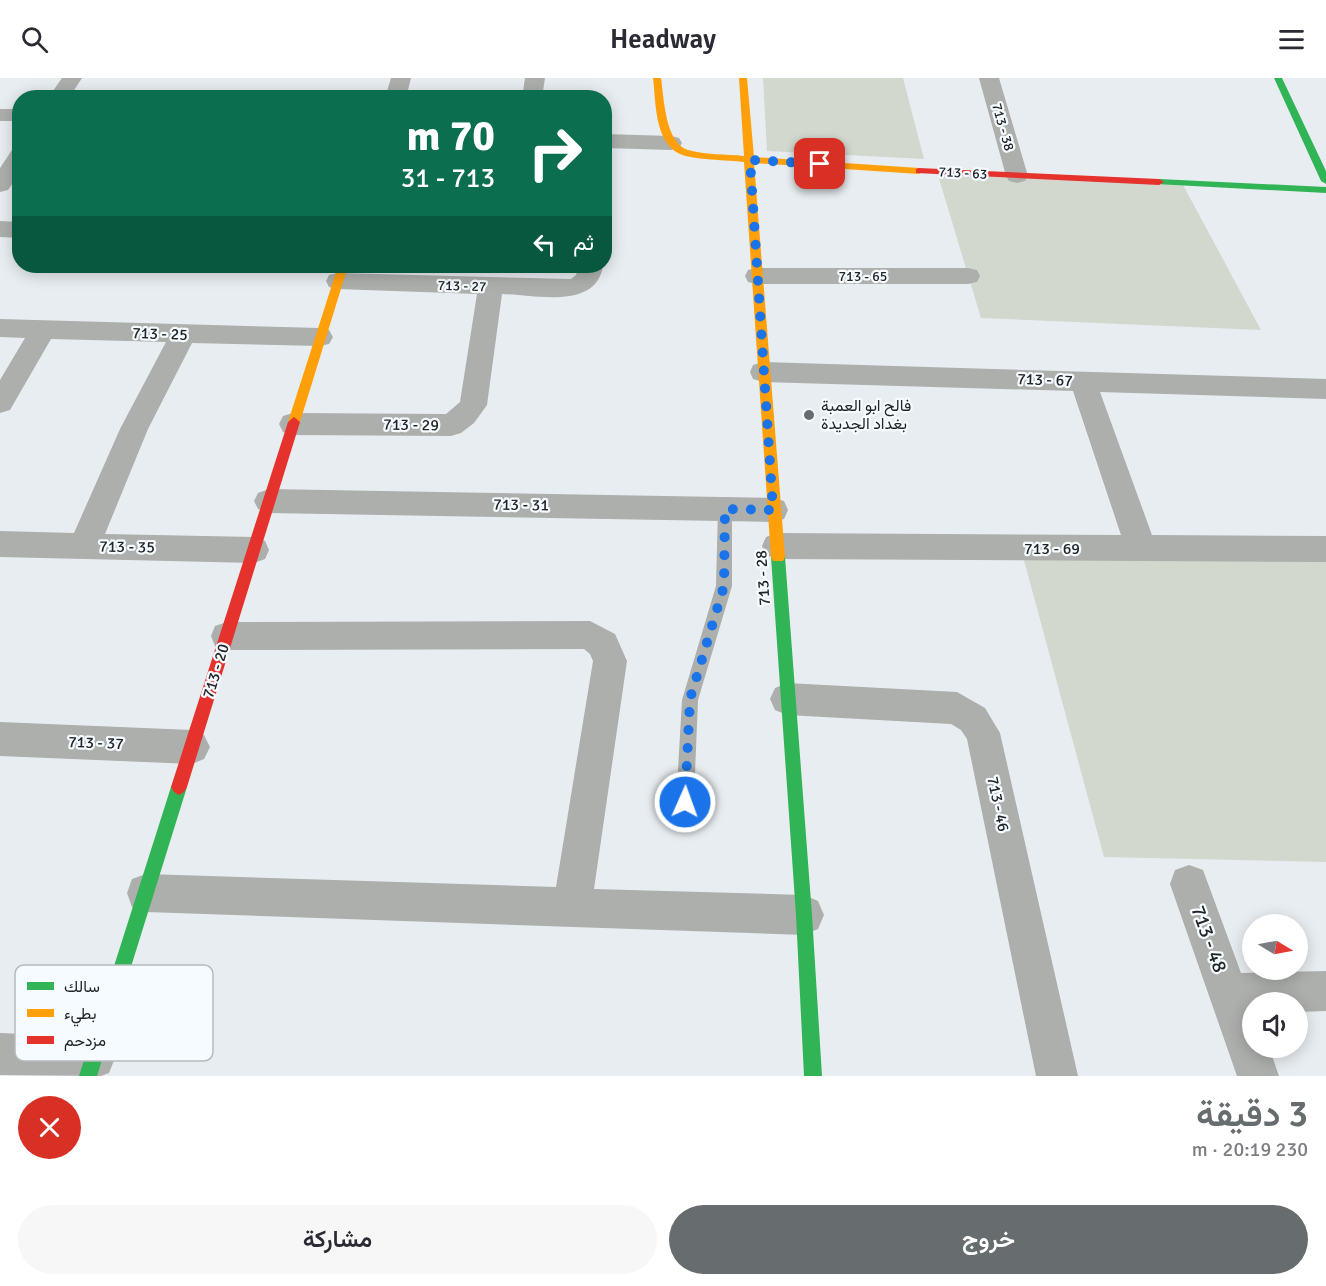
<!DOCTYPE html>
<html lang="ar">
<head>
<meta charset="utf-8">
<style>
  body { margin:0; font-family:Signika,Vazirmatn,sans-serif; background:#f7f7f7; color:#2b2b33; direction:rtl; height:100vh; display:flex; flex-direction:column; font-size:22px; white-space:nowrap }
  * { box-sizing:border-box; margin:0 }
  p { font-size:20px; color:#7c7c81 }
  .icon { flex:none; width:33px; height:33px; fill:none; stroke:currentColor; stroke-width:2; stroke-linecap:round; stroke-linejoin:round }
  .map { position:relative; height:998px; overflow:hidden; direction:ltr }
  .sheet { display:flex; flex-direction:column; background:#fff; flex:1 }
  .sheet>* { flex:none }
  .guide { position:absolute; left:12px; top:12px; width:600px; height:183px; border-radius:24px; box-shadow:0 3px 15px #0003; direction:rtl; background:#0b6e4f; color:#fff; overflow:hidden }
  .needle { width:39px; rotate:100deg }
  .tools { position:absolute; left:1242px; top:836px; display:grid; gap:12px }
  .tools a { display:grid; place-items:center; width:66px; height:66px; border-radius:50%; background:#fff; box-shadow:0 3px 15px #0003; font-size:30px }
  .pin { position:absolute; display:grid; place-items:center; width:51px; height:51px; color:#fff; margin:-26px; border-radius:12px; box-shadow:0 3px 9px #0006 }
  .me { position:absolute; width:66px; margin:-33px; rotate:2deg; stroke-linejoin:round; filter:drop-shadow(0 0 4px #0008) }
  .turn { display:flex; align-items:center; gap:21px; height:126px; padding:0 18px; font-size:27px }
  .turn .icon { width:78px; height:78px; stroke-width:2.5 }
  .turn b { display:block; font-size:42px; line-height:51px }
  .then { display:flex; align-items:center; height:57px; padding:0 18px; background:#0003; gap:12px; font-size:22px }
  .round { display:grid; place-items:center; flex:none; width:63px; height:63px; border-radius:32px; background:#f7f7f7 }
  .overview { display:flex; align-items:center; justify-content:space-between; height:102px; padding:0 18px }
  h1 { font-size:36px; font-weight:600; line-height:45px; color:#676c6f }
  .action { display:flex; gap:12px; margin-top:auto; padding:12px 18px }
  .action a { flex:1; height:69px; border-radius:36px; background:#676c6f; color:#fff; font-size:24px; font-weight:600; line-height:69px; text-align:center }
  .action a+a { background:#f7f7f7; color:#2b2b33 }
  header { display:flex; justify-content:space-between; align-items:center; height:78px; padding:0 18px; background:#fff; font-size:27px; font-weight:600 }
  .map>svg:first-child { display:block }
  .green { fill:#d2d8ce }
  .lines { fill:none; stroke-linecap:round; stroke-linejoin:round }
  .lane { fill:#acafab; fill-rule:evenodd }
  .street { fill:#acafab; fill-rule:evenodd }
  .fast { fill:#30b455; fill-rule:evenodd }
  .slow { fill:#ff9f0a; fill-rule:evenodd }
  .jam { fill:#e5322d; fill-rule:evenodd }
  .route { stroke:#1a73e8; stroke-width:10; stroke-dasharray:0 18 }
  .poi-dot { fill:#676c6f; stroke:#f5fbff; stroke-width:2 }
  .labels { text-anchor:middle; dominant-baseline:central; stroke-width:4.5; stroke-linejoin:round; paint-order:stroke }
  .far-street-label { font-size:14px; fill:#222629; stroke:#f5fbff }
  .street-label { font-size:16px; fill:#222629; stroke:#f5fbff }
  .poi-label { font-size:16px; fill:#222629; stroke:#f5fbff; text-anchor:start }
  .near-street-label { font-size:20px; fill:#222629; stroke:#f5fbff }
  .key { fill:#f5fbff; stroke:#b6bbbf; stroke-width:1.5 }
  .key-label { font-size:16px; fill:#222629 }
</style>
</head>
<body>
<header><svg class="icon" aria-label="menu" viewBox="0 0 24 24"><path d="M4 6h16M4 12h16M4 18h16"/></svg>Headway<svg class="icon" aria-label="search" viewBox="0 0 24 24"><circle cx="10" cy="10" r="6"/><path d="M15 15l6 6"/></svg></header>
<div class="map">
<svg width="1326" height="998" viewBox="0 0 1326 998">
  <rect width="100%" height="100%" fill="#e8edf1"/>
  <path class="green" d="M 763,0 L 903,0 L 924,81 L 767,73 Z
    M 937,94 L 1182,105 L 1261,252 L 981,240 Z
    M 1021,471 L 1326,471 L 1326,784 L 1104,779 Z"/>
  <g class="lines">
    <path class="lane" d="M 725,425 L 730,427 L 732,431 L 732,508 L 698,622 L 693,744 L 690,750 L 684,753 L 678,750 L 675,744 L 682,622 L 716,508 L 718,431 L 720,427 Z"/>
    <path class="street" d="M 62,0 L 82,0 L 69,20 L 48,20 Z
      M 391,0 L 411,0 L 406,20 L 385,20 Z
      M 525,0 L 545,0 L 542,20 L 522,20 Z
      M 979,0 L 999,0 L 1028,98 L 1025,103 L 1017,105 L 1009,103 L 1006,98 Z
      M 0,31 L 20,31 L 20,43 L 0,43 Z
      M 604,56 L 671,58 L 679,60 L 682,65 L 679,70 L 671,72 L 604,70 Z
      M 20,70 L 20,95 L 8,112 L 0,114 L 0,90 L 12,72 Z
      M 0,143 L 20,144 L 20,160 L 0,159 Z
      M 579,188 L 603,188 C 596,232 535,217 502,216 L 487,327 L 474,345 L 461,355 L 451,358 L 293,357 L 283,354 L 279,346 L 283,338 L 293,335 L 446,336 L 460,324 L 477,216 L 338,211 L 329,209 L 326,203 L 329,197 L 338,195 L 571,201 L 576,197 Z
      M 757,190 L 968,190 L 977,192 L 980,198 L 977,204 L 968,206 L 757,206 L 748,204 L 745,198 L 748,192 Z
      M 0,241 L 320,250 L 329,252 L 333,259 L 329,266 L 320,268 L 192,265 L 148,351 L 105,456 L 254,459 L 265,463 L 269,472 L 265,481 L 254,485 L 0,479 L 0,453 L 74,455 L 120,351 L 166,264 L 51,261 L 10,332 L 0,335 L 0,302 L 25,260 L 0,259 Z
      M 763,284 L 1326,301 L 1326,321 L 1100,314 L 1152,457 L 1326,458 L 1326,484 L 777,481 L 766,477 L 762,468 L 766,459 L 777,455 L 1121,457 L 1073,313 L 763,304 L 753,301 L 750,294 L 753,287 Z
      M 269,411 L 773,420 L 784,423 L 788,432 L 784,441 L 773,444 L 269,435 L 258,431 L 254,423 L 258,415 Z
      M 590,543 L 615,556 L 627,583 L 594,811 L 804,817 L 818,823 L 824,837 L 818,851 L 804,857 L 146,834 L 132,829 L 127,815 L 132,801 L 146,796 L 556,809 L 593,583 L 590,576 L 584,571 L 227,572 L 215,568 L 211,558 L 215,548 L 227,544 Z
      M 787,605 L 957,614 L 985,630 L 1000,655 L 1078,998 L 1036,998 L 967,661 L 961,652 L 951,646 L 787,637 L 775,632 L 770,621 L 775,610 Z
      M 0,644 L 192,652 L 204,657 L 210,669 L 204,681 L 192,686 L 0,678 Z
      M 1189,787 L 1203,792 L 1241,895 L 1326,893 L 1326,933 L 1298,934 L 1298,924 L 1252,924 L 1252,969 L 1269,969 L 1279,998 L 1237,998 L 1170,806 L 1175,792 Z
      M 0,955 L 94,959 L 109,965 L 115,980 L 109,995 L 101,998 L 0,997 Z"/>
    <path class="fast" d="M 1274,0 L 1282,0 L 1326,93 L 1326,106 L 1321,103 Z
      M 1159,101 L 1326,109 L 1326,115 L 1156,106 L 1154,104 Z
      M 778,473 L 783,475 L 785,479 L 812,837 L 822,998 L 804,998 L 796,837 L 771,479 L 773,475 Z
      M 179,701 L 184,704 L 187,709 L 97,998 L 79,998 L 171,709 L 174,704 Z"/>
    <path class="slow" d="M 653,0 L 661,0 C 664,20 665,65 688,72 C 705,77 726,76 744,78 L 739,0 L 747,0 L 754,79 L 919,90 L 924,93 L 919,96 L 754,85 L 785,479 L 783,483 L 773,483 L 771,479 L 744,84 C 729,82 692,82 680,76 C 654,64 656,23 653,0 Z
      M 338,188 L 348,188 L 300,344 L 294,349 L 288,344 Z"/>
    <path class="jam" d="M 919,90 L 1159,101 L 1164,104 L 1159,107 L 916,95 L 916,91 Z
      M 294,339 L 300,344 L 187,709 L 184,714 L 179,717 L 174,714 L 171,709 L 288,344 Z"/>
  </g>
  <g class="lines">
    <path class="route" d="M 685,724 L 690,621 L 724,508 L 725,431 L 773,432 L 750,82 L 820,86"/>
  </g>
  <circle class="poi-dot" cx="809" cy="337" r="6"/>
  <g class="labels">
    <g class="far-street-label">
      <text transform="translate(1003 49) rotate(74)">713 - 38</text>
      <text transform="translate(963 95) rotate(3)">713 - 63</text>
      <text x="863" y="198">713 - 65</text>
      <text transform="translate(462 208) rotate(2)">713 - 27</text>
    </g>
    <g class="street-label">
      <text transform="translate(160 256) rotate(2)">713 - 25</text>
      <text transform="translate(1045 302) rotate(2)">713 - 67</text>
      <text transform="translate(411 347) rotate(1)">713 - 29</text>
      <text transform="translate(521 427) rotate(1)">713 - 31</text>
      <text transform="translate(127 469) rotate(1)">713 - 35</text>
      <text x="1052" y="471">713 - 69</text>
      <text transform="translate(763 500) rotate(-94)">713 - 28</text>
      <text transform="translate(216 593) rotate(-73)">713 - 20</text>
      <text transform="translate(96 665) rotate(2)">713 - 37</text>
      <text transform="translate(998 726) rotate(78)">713 - 46</text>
    </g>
    <g class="poi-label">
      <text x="821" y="328">فالح ابو العمبة<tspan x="821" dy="18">بغداد الجديدة</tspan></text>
    </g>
    <g class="near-street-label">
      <text transform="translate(1209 861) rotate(70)">713 - 48</text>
    </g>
  </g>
  <rect x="15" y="887" width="198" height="96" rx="9" class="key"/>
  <rect x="27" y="904" width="27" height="8" fill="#30b455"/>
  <rect x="27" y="931" width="27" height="8" fill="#ff9f0a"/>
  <rect x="27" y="958" width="27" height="8" fill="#e5322d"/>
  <g class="key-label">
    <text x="64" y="914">سالك</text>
    <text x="64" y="941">بطيء</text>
    <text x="64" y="968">مزدحم</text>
  </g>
</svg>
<div class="tools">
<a><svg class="needle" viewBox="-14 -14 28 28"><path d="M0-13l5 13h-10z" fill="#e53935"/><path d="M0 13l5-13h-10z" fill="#7c7c81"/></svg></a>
<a><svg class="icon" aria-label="sound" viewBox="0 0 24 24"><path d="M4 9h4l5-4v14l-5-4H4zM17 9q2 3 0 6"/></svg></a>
</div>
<div class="pin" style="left:820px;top:86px;background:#d93025"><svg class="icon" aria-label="arrive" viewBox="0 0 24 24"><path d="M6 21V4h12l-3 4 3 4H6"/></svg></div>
<svg class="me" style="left:685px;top:724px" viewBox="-20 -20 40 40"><circle r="17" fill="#1a73e8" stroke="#fff" stroke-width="3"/><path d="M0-11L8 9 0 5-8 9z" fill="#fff"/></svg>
<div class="guide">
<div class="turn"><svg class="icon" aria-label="right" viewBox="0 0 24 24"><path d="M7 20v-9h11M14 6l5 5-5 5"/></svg><div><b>70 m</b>713 - 31</div></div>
<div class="then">ثم<svg class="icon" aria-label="left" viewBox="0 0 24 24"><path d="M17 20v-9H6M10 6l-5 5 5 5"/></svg></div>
</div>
</div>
<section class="sheet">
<div class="overview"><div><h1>3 دقيقة</h1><p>230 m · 20:19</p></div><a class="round" style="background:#d93025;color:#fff"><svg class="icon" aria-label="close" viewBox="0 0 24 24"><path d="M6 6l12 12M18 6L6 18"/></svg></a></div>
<div class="action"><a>خروج</a><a>مشاركة</a></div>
</section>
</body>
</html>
